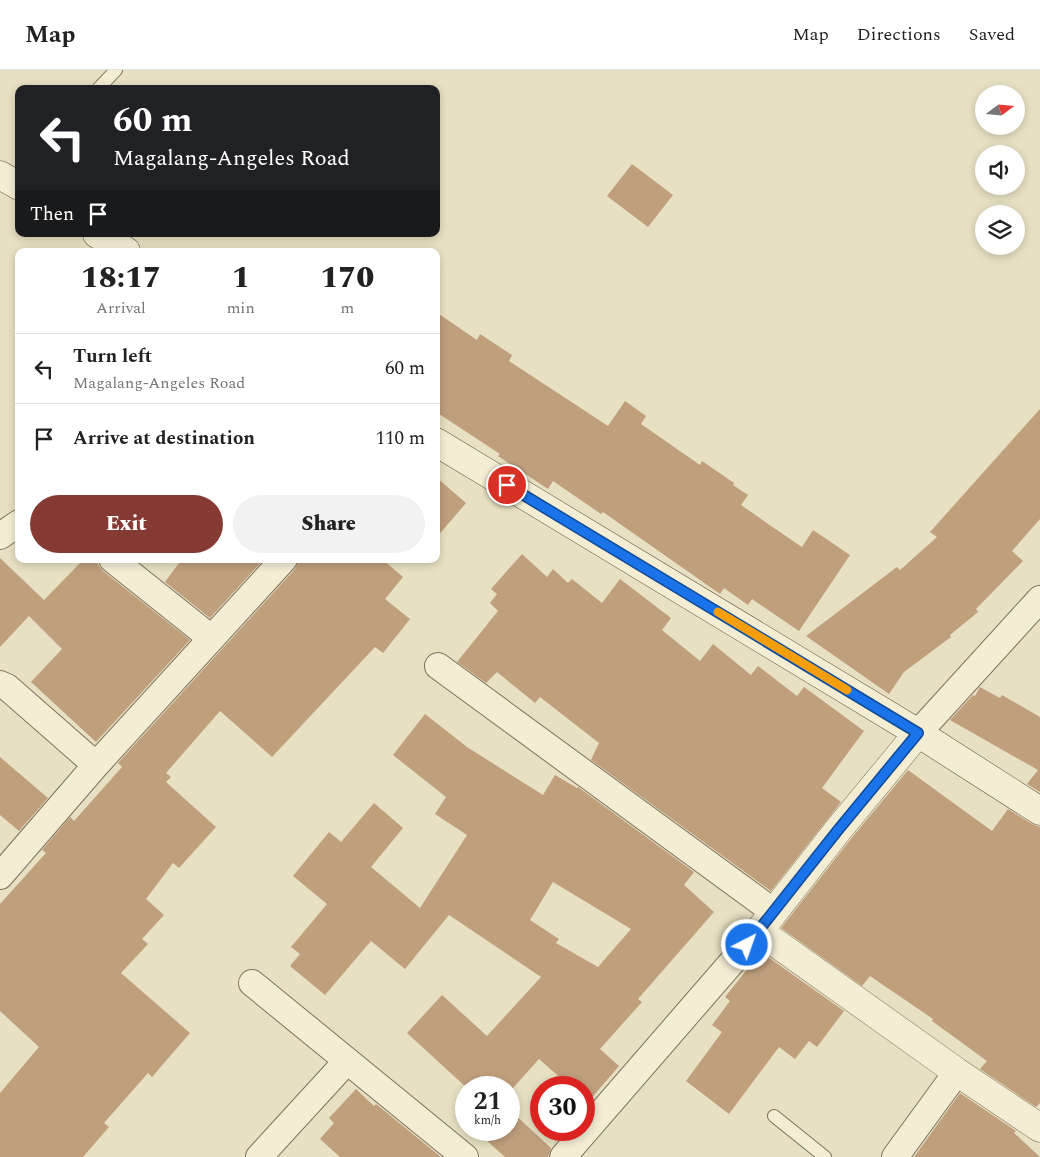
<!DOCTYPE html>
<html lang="en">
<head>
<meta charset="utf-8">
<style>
  body { margin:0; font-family:Spectral,serif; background:#f2f2f2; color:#222; height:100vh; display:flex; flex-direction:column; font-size:19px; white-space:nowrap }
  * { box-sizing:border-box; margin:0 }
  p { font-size:16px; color:#767676 }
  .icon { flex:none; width:28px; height:28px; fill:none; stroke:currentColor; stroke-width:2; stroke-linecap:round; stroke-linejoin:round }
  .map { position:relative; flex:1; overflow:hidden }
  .details { position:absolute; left:15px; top:178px; width:425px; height:315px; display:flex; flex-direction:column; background:#fff; border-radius:10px; box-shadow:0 2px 8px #0003 }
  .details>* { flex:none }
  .banner { position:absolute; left:15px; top:15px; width:425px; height:152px; border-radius:10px; box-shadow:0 2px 8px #0003; background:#202124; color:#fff; overflow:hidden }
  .needle { width:32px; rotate:74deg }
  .tools { position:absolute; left:975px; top:15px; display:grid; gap:10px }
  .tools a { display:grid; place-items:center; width:50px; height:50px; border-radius:50%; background:#fff; box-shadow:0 2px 8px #0003; font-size:25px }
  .speed { position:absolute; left:455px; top:1006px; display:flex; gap:10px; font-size:25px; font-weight:700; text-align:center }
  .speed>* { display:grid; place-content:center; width:65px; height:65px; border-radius:50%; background:#fff; box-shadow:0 2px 8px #0003; line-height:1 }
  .speed small { font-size:12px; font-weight:400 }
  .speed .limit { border:8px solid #d22; background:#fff; color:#111 }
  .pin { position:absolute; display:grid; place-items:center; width:42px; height:42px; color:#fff; margin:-21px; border:2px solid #fff; border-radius:50%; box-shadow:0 1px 5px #0007 }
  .me { position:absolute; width:55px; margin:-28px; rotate:41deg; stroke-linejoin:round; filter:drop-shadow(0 0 4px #0008) }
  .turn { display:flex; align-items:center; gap:18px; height:105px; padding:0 15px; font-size:22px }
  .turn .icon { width:65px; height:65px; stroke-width:2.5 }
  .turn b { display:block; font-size:35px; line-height:42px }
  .then { display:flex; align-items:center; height:48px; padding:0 15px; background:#0003; gap:10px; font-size:19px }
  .eta { display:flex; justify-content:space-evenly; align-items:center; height:85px; text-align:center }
  .eta b { font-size:30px; font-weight:800; line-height:35px }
  .action { display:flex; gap:10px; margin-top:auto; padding:10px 15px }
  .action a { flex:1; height:58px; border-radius:30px; background:#853b34; color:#fff; font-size:20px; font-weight:800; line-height:58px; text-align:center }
  .action a+a { background:#f2f2f2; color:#222 }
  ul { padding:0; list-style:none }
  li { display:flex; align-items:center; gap:15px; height:70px; padding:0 15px; border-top:1px solid #e0e0e0 }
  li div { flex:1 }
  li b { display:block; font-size:19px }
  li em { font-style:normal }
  header { display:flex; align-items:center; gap:30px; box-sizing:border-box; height:70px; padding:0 25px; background:#fff; border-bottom:1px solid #e0e0e0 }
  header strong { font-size:24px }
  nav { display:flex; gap:28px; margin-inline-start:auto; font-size:18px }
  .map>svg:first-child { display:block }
  .building { fill:#c09f7d; fill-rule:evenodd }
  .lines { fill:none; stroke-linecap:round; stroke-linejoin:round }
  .service-casing { stroke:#7f725c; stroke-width:14 }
  .minor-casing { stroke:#7f725c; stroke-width:28 }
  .tertiary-casing { stroke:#7f725c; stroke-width:29 }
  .secondary-casing { stroke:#60533f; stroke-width:29 }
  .service { stroke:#f3edd4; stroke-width:12 }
  .minor { stroke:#f3edd4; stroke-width:26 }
  .tertiary { stroke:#f3edd4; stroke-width:28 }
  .secondary { stroke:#f3edd4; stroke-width:28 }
  .route-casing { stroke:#114b97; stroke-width:12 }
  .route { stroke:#1a73e8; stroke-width:9 }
  .slow { stroke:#f59e0b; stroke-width:9 }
</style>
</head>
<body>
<header>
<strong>Map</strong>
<nav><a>Map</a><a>Directions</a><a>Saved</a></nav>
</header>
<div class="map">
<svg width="1040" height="1087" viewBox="0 0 1040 1087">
  <rect width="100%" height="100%" fill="#e7e0c2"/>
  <path class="building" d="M 632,94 L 673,125 L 648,157 L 607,126 Z
    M 436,242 L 477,270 L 480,264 L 512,285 L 509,291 L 608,356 L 625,331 L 646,346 L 641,354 L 700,395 L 702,391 L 734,413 L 733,415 L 748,425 L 741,435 L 771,456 L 802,477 L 813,460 L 850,485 L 799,561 L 752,529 L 748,535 L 724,518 L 720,524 L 603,442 L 601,444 L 553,411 L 548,419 L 498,386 L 500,384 L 436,342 Z
    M 1040,339 L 1040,449 L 1012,481 L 1023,491 L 976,539 L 978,542 L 950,565 L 951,567 L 904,602 L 889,624 L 806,566 L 897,497 L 900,500 L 937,467 L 930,462 Z
    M 436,407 L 466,433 L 436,468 Z
    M 522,484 L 547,507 L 553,499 L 568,513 L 572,509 L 602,533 L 620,509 L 671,548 L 662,560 L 700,591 L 713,574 L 751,605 L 758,596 L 797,626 L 804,617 L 864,661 L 822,718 L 841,732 L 771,821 L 591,690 L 599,673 L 540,627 L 535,633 L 497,602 L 486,613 L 457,592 L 498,541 L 490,533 L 497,524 L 491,519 Z
    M 0,488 L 44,530 L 84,489 L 97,489 L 98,495 L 103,501 L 190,570 L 96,672 L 31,612 L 62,579 L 29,546 L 0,577 Z
    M 182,489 L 264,489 L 210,548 L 165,512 Z
    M 299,489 L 382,489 L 403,507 L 385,529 L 410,549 L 383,583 L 375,577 L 272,687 L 220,641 L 166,703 L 171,707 L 166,712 L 216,757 L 179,798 L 173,793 L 146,829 L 164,845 L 142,869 L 148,874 L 121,903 L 190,963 L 152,1007 L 148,1003 L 104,1053 L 109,1057 L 83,1087 L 0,1087 L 0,1023 L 39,977 L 0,941 L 0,834 L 46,783 L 42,780 L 70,747 L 74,751 L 122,697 L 118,693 L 295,499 Z
    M 980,617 L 1000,628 L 1002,625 L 1040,647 L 1040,722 L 1027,714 L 1038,700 L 950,650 L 973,625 L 975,626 Z
    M 425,644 L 467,677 L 543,725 L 555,705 L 577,718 L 578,717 L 694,802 L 684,815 L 714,842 L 638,929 L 642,932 L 600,979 L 619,996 L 588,1032 L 584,1028 L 584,1018 L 572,1018 L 539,989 L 513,1018 L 467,1018 L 407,963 L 442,925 L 487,966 L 541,907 L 449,845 L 405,899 L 371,871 L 325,925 L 290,896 L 300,884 L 291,877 L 327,834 L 293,806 L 329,762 L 341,772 L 374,733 L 403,758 L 371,797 L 420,838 L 467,765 L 435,744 L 446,727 L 393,685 ZM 553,812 L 631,859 L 598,897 L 556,873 L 559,869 L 530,850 Z
    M 0,687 L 48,728 L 19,761 L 0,745 Z
    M 908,700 L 992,761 L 1008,739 L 1032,754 L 1040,757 L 1040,1033 L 1036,1037 L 980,999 L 987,991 L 932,951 L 933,949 L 870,906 L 862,916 L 781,858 L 850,770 Z
    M 761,882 L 844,941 L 817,977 L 809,971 L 795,989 L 779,977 L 729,1044 L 686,1011 L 722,962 L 712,955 L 730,931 L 725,927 Z
    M 356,1019 L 374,1036 L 376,1034 L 441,1087 L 340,1087 L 320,1069 L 334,1053 L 329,1048 Z
    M 960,1023 L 1016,1061 L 1014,1063 L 1040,1087 L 914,1087 Z
    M 512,1042 L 551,1078 L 548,1087 L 505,1087 L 486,1070 L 495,1060 L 509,1060 L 509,1045 Z"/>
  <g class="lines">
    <g class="service-casing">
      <path id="service" d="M 98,19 L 116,0
        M 774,1046 L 825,1087"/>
    </g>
    <g class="minor-casing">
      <path id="minor" d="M 0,466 L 19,453
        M 112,489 L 211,568
        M 438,596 L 774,842
        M 0,614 L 7,617 L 96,695
        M 918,663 L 1040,529
        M 0,806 L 96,695 L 284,489
        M 252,913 L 465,1087
        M 259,1087 L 347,991
        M 563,1087 L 759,861
        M 895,1087 L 957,1002"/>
    </g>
    <g class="tertiary-casing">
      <path id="tertiary" d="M 918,663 L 838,760 L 759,861 L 957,1002 L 1040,1058"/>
    </g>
    <g class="secondary-casing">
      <path id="secondary" d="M 0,105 L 19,116
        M 97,164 L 126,181
        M 436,372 L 918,663 L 1040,741"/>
    </g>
    <use href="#service" class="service"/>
    <use href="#minor" class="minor"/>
    <use href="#tertiary" class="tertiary"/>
    <use href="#secondary" class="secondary"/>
  </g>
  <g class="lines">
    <g class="route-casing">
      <path id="route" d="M 507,415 L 918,663 L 838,760 L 747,875"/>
    </g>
    <use href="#route" class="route"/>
    <path class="slow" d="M 718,542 L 847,620"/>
  </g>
</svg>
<div class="tools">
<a><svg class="needle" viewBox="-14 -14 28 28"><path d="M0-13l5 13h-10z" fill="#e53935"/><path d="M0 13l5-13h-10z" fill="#767676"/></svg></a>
<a><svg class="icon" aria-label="sound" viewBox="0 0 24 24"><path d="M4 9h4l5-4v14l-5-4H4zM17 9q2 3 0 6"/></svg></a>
<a><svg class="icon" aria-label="layers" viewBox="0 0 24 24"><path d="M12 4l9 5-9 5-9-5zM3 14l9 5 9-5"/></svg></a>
</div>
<div class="speed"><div>21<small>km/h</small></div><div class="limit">30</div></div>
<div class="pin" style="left:507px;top:415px;background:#d93025"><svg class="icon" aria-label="arrive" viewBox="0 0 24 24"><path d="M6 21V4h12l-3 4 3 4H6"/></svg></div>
<svg class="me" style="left:747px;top:875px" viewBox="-20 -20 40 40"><circle r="17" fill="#1a73e8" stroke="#fff" stroke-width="3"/><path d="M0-11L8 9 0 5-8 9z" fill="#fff"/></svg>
<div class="banner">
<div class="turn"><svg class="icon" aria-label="left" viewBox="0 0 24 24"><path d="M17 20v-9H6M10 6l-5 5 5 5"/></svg><div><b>60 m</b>Magalang-Angeles Road</div></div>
<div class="then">Then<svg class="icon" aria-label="arrive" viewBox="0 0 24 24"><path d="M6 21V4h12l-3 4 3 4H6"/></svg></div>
</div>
<section class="details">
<div class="eta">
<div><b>18:17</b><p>Arrival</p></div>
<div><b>1</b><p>min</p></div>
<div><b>170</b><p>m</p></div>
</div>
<ul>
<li><svg class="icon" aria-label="left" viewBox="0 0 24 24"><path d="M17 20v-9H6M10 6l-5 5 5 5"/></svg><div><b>Turn left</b><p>Magalang-Angeles Road</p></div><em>60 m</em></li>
<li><svg class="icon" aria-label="arrive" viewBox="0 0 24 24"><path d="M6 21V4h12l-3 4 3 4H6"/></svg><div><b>Arrive at destination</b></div><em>110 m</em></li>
</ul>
<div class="action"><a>Exit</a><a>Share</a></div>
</section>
</div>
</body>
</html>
